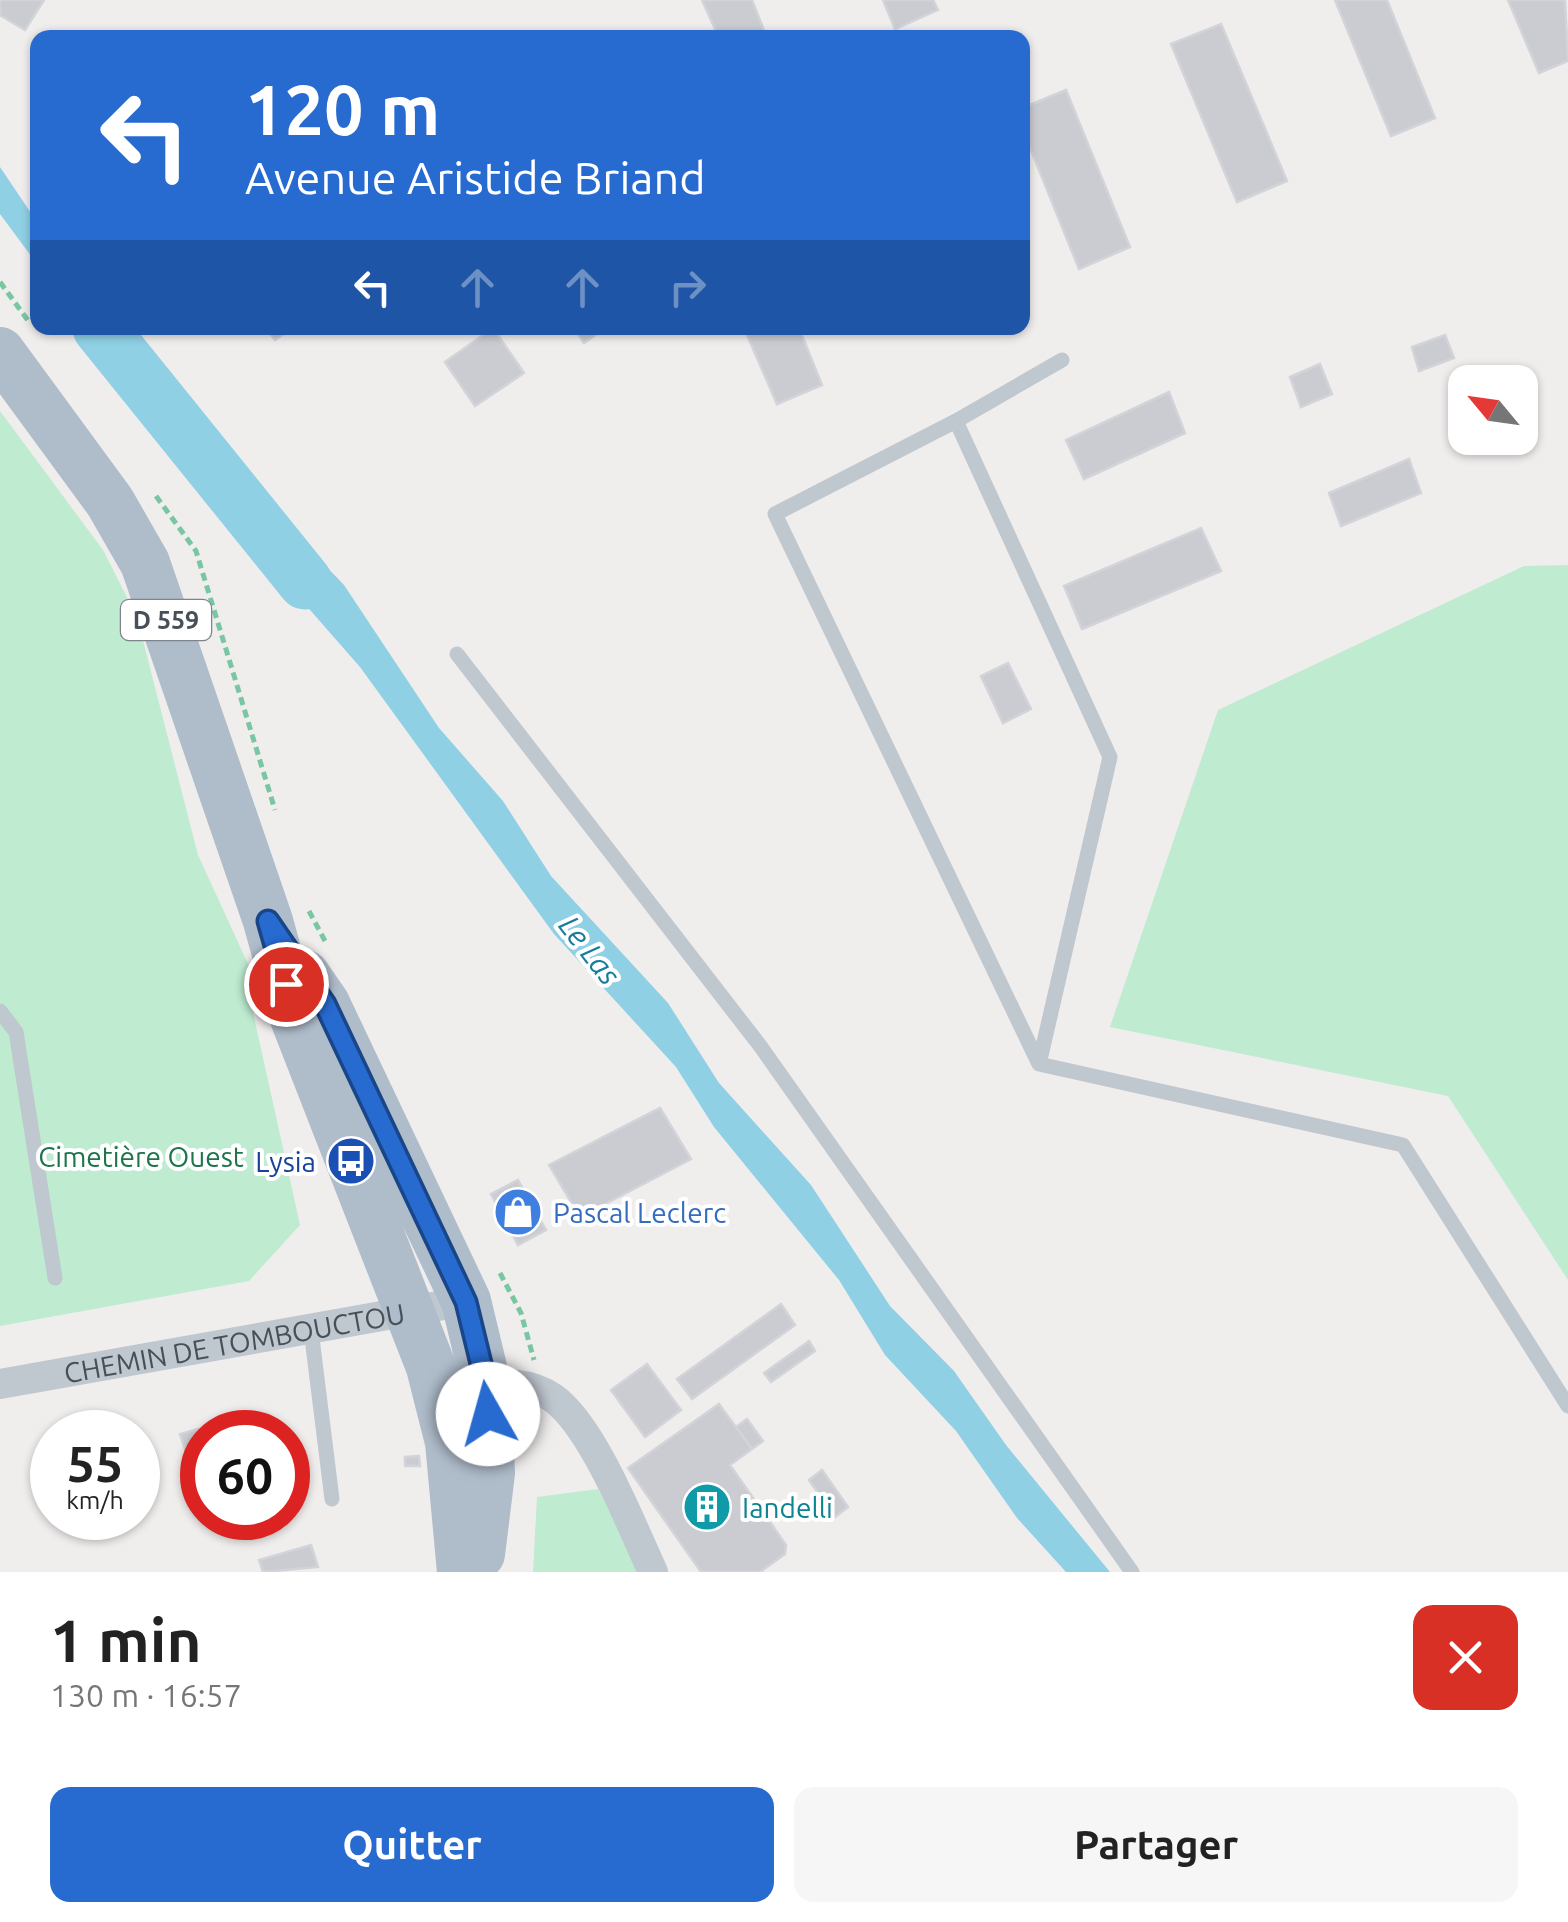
<!DOCTYPE html>
<html lang="fr">
<head>
<meta charset="utf-8">
<style>
  body { margin:0; font-family:Ubuntu,sans-serif; background:#f6f6f6; color:#222; height:100vh; display:flex; flex-direction:column; font-size:38px; white-space:nowrap }
  * { box-sizing:border-box; margin:0 }
  p { font-size:32px; color:#767676 }
  .icon { flex:none; width:55px; height:55px; fill:none; stroke:currentColor; stroke-width:2; stroke-linecap:round; stroke-linejoin:round }
  .map { position:relative; height:1572px; overflow:hidden }
  .sheet { display:flex; flex-direction:column; background:#fff; flex:1 }
  .sheet>* { flex:none }
  .guide { position:absolute; left:30px; top:30px; width:1000px; height:305px; border-radius:20px; box-shadow:0 2px 8px #0004; background:#276bd1; color:#fff; overflow:hidden }
  .needle { width:65px; rotate:299deg }
  .buttons { position:absolute; left:1448px; top:365px; display:grid; gap:20px }
  .buttons a { display:grid; place-items:center; width:90px; height:90px; border-radius:20px; background:#fff; box-shadow:0 2px 8px #0004; font-size:50px }
  .speed { position:absolute; left:30px; top:1410px; display:flex; gap:20px; font-size:50px; font-weight:700; text-align:center }
  .speed>* { display:grid; place-content:center; width:130px; height:130px; border-radius:50%; background:#fff; box-shadow:0 2px 8px #0004; line-height:1 }
  .speed small { font-size:25px; font-weight:400 }
  .speed .limit { border:15px solid #d22; background:#fff; color:#111 }
  .pin { position:absolute; display:grid; place-items:center; width:85px; height:85px; color:#fff; margin:-42px; border:5px solid #fff; border-radius:50%; box-shadow:0 2px 10px #0007 }
  .me { position:absolute; width:110px; margin:-55px; rotate:353deg; stroke-linejoin:round; filter:drop-shadow(0 0 8px #0008) }
  .turn { display:flex; align-items:center; gap:35px; height:210px; padding:0 50px; font-size:45px }
  .turn .icon { width:130px; height:130px; stroke-width:2.5 }
  .turn b { display:block; font-size:70px; line-height:85px }
  .lanes { display:flex; align-items:center; height:95px; padding:0 50px; background:#0003; justify-content:center; gap:50px; direction:ltr }
  .lanes .off { opacity:.35 }
  .round { display:grid; place-items:center; flex:none; width:105px; height:105px; border-radius:20px; background:#f6f6f6 }
  .head { display:flex; align-items:center; justify-content:space-between; height:170px; padding:0 50px }
  h1 { font-size:60px; font-weight:700; line-height:75px }
  .primary-button { display:flex; gap:20px; margin-top:auto; padding:20px 50px }
  .primary-button a { flex:1; height:115px; border-radius:20px; background:#276bd1; color:#fff; font-size:40px; font-weight:700; line-height:115px; text-align:center }
  .primary-button a+a { background:#f6f6f6; color:#222 }
  .map>svg:first-child { display:block }
  .green { fill:#bfebd1 }
  .water { fill:#8fd0e5 }
  .lines { fill:none; stroke-linecap:round; stroke-linejoin:round }
  .river { stroke:#8fd0e5; stroke-width:55 }
  .building { fill:#cbccd2; stroke:#d2d4d9; stroke-width:2.5 }
  .path { stroke:#79c6a3; stroke-width:5; stroke-dasharray:8 5; stroke-linecap:butt }
  .service { stroke:#bfc7cf; stroke-width:15 }
  .minor { stroke:#bfc7cf; stroke-width:30 }
  .primary { stroke:#afbcca; stroke-width:50 }
  .route-casing { stroke:#194688; stroke-width:25 }
  .route { stroke:#276bd1; stroke-width:18 }
  .labels { text-anchor:middle; dominant-baseline:central; stroke-width:8; stroke-linejoin:round; paint-order:stroke }
  .shield { fill:#fff; stroke:#7e848b; stroke-width:2.5 }
  .shield-label { font-size:25px; font-weight:bold; fill:#475059 }
  .park-label { font-size:28px; fill:#1e754c; stroke:#fff }
  .transit-label { font-size:28px; fill:#164399; stroke:#fff; text-anchor:end }
  .shop-label { font-size:28px; fill:#366cbe; stroke:#fff; text-anchor:start }
  .street-label { font-size:28px; fill:#475059; stroke:#fff }
  .culture-label { font-size:28px; fill:#0d838f; stroke:#fff; text-anchor:start }
  .water-label { font-size:30px; font-style:italic; fill:#177c9c; stroke:#fff }
</style>
</head>
<body>
<div class="map">
<svg width="1568" height="1572" viewBox="0 0 1568 1572">
  <rect width="100%" height="100%" fill="#f0eded"/>
  <path class="green" d="M 0,411 L 103,550 L 137,617 L 198,855 L 266,1003 L 252,1008 L 300,1225 L 249,1281 L 0,1326 Z
    M 1568,565 L 1568,1280 L 1448,1096 L 1110,1027 L 1218,710 L 1524,566 Z
    M 598,1489 L 640,1572 L 533,1572 L 537,1497 Z"/>
  <path class="water" d="M 0,167 L 37,222 L 37,264 L 0,214 Z
    M 85,328 L 113,328 L 250,495 L 226,516 Z
    M 275,513 L 344,585 L 439,728 L 503,801 L 551,876 L 668,1003 L 719,1083 L 811,1185 L 890,1306 L 954,1371 L 1006,1445 L 1110,1572 L 1066,1572 L 1017,1518 L 956,1431 L 885,1355 L 839,1280 L 714,1127 L 676,1067 L 554,934 L 360,667 L 247,538 Z"/>
  <g class="lines">
    <path class="river" d="M 100,328 L 305,582"/>
  </g>
  <path class="building" d="M 0,0 L 44,0 L 25,30 L 0,15 Z
    M 702,0 L 752,0 L 767,38 L 719,38 Z
    M 883,0 L 933,0 L 938,10 L 895,29 Z
    M 1335,0 L 1387,0 L 1435,118 L 1391,136 Z
    M 1508,0 L 1565,0 L 1568,61 L 1539,73 Z
    M 1221,24 L 1287,181 L 1237,202 L 1171,44 Z
    M 1066,90 L 1130,247 L 1079,269 L 1022,128 L 1022,108 Z
    M 266,328 L 292,328 L 275,340 Z
    M 493,328 L 524,373 L 475,406 L 445,362 Z
    M 574,328 L 594,328 L 598,333 L 584,343 Z
    M 744,328 L 799,328 L 822,385 L 777,404 Z
    M 1445,335 L 1454,358 L 1419,371 L 1412,347 Z
    M 1320,364 L 1332,394 L 1301,407 L 1290,377 Z
    M 1169,392 L 1185,433 L 1084,479 L 1066,440 Z
    M 1409,459 L 1421,493 L 1341,526 L 1329,493 Z
    M 1201,528 L 1221,571 L 1082,629 L 1064,586 Z
    M 1008,663 L 1031,709 L 1003,723 L 981,676 Z
    M 660,1108 L 691,1159 L 580,1217 L 549,1165 Z
    M 518,1180 L 546,1230 L 518,1245 L 491,1194 Z
    M 781,1304 L 795,1325 L 692,1399 L 677,1379 Z
    M 809,1341 L 815,1351 L 771,1382 L 764,1373 Z
    M 647,1364 L 681,1410 L 645,1437 L 611,1390 Z
    M 719,1404 L 752,1449 L 730,1465 L 786,1545 L 785,1554 L 760,1572 L 701,1572 L 628,1468 Z
    M 747,1419 L 763,1441 L 752,1449 L 736,1427 Z
    M 198,1429 L 202,1443 L 202,1498 L 180,1434 Z
    M 419,1456 L 420,1466 L 405,1466 L 405,1457 Z
    M 822,1470 L 848,1507 L 835,1517 L 809,1480 Z
    M 311,1545 L 318,1567 L 263,1572 L 259,1560 Z"/>
  <g class="lines">
    <path class="path" d="M 0,282 L 29,322
      M 156,496 L 196,551 L 275,810
      M 309,911 L 325,941
      M 500,1273 L 521,1313 L 534,1360"/>
    <path class="service" d="M 1062,360 L 956,421 L 775,514 L 1039,1064 L 1403,1145 L 1568,1406
      M 956,421 L 1110,757 L 1039,1064
      M 457,654 L 761,1047 L 1132,1572
      M 0,1011 L 16,1032 L 55,1278
      M 311,1330 L 332,1499"/>
    <g class="minor">
      <path id="s1" d="M 0,1384 L 466,1301"/>
      <path d="M 471,1388 C 497,1381 531,1382 553,1398 C 593,1426 632,1527 653,1572"/>
    </g>
    <path class="primary" d="M 0,352 L 110,502 L 145,563 L 268,921 L 294,1016 L 431,1367 L 450,1442 L 462,1572
      M 305,975 L 325,1004 L 466,1301 L 486,1384 L 490,1473 L 480,1554"/>
  </g>
  <g class="lines">
    <g class="route-casing">
      <path id="route" d="M 286,984 L 268,921 L 325,1004 L 466,1302 L 486,1384 L 488,1414"/>
    </g>
    <use href="#route" class="route"/>
  </g>
  <defs>
    <g id="bus-disc" transform="scale(2.5)"><circle r="9.5" fill="#1a4fb4" stroke="#fff"/><path d="M-5-6H5V4H4V6H2V4H-2V6H-4V4H-5ZM-3.5-4V0h7V-4ZM-3.5 1.2v1.5H-2V1.2ZM2 1.2v1.5H3.5V1.2Z" fill="#fff"/></g>
    <g id="shop-disc" transform="scale(2.5)"><circle r="9.5" fill="#3f7fe0" stroke="#fff"/><path d="M-5-2.5h2.3a2.7 3.5 0 0 1 5.4 0H5L5.5 6h-11ZM-1.5-2.5h3a1.5 2.3 0 0 0-3 0Z" fill="#fff"/></g>
    <g id="building-disc" transform="scale(2.5)"><circle r="9.5" fill="#0f9aa8" stroke="#fff"/><path d="M-4-6H4V6H1V3H-1V6H-4ZM-2.5-4.3h1.7v1.8h-1.7ZM.8-4.3h1.7v1.8H.8ZM-2.5-1h1.7V.8h-1.7ZM.8-1h1.7V.8H.8Z" fill="#fff"/></g>
  </defs>
  <g fill-rule="evenodd">
    <use href="#bus-disc" x="351" y="1161"/>
    <use href="#shop-disc" x="518" y="1212"/>
    <use href="#building-disc" x="707" y="1507"/>
  </g>
  <g class="labels">
    <rect class="shield" x="121" y="600" width="90" height="40" rx="8"/>
    <g class="shield-label">
      <text x="166" y="620">D 559</text>
    </g>
    <g class="park-label">
      <text x="141" y="1156">Cimetière Ouest</text>
    </g>
    <g class="transit-label">
      <text x="316" y="1161">Lysia</text>
    </g>
    <g class="shop-label">
      <text x="553" y="1212">Pascal Leclerc</text>
    </g>
    <g class="street-label">
      <text stroke="none"><textPath href="#s1" startOffset="238">CHEMIN DE TOMBOUCTOU</textPath></text>
    </g>
    <g class="culture-label">
      <text x="742" y="1507">Iandelli</text>
    </g>
    <g class="water-label">
      <text transform="translate(590 950) rotate(52)">Le Las</text>
    </g>
  </g>
</svg>
<div class="buttons">
<a><svg class="needle" viewBox="-14 -14 28 28"><path d="M0-13l5 13h-10z" fill="#e53935"/><path d="M0 13l5-13h-10z" fill="#767676"/></svg></a>
</div>
<div class="speed"><div>55<small>km/h</small></div><div class="limit">60</div></div>
<div class="pin" style="left:286px;top:984px;background:#d93025"><svg class="icon" aria-label="arrive" viewBox="0 0 24 24"><path d="M6 21V4h12l-3 4 3 4H6"/></svg></div>
<svg class="me" style="left:488px;top:1414px" viewBox="-20 -20 40 40"><circle r="19" fill="#fff"/><path d="M0-13L10 11 0 6-10 11z" fill="#276bd1"/></svg>
<div class="guide">
<div class="turn"><svg class="icon" aria-label="left" viewBox="0 0 24 24"><path d="M17 20v-9H6M10 6l-5 5 5 5"/></svg><div><b>120 m</b>Avenue Aristide Briand</div></div>
<div class="lanes"><svg class="icon" aria-label="left" viewBox="0 0 24 24"><path d="M17 20v-9H6M10 6l-5 5 5 5"/></svg><svg class="icon off" aria-label="ahead" viewBox="0 0 24 24"><path d="M12 20V5M6 11l6-6 6 6"/></svg><svg class="icon off" aria-label="ahead" viewBox="0 0 24 24"><path d="M12 20V5M6 11l6-6 6 6"/></svg><svg class="icon off" aria-label="right" viewBox="0 0 24 24"><path d="M7 20v-9h11M14 6l5 5-5 5"/></svg></div>
</div>
</div>
<section class="sheet">
<div class="head"><div><h1>1 min</h1><p>130 m · 16:57</p></div><a class="round" style="background:#d93025;color:#fff"><svg class="icon" aria-label="close" viewBox="0 0 24 24"><path d="M6 6l12 12M18 6L6 18"/></svg></a></div>
<div class="primary-button"><a>Quitter</a><a>Partager</a></div>
</section>
</body>
</html>
